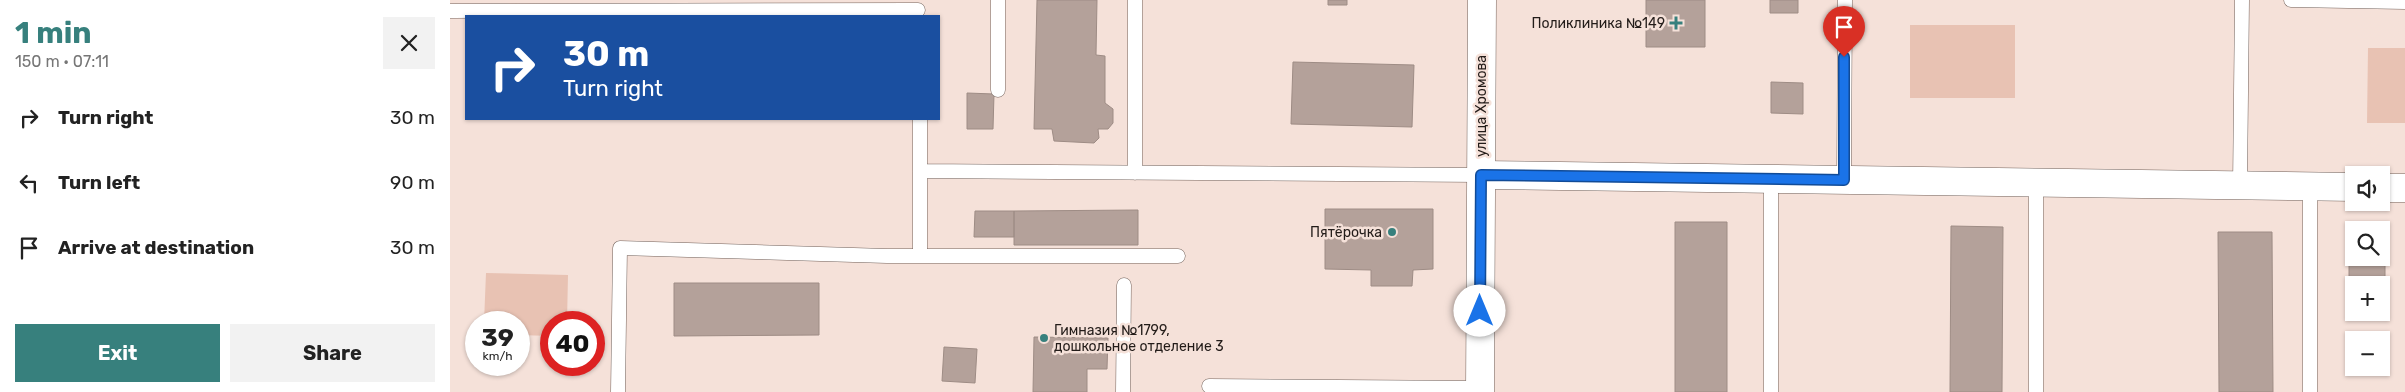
<!DOCTYPE html>
<html lang="en">
<head>
<meta charset="utf-8">
<style>
  body { margin:0; font-family:Rubik,sans-serif; background:#f2f2f2; color:#222; height:100vh; display:flex; flex-direction:column; font-size:19px; white-space:nowrap }
  * { box-sizing:border-box; margin:0 }
  p { font-size:16px; color:#767676 }
  .icon { flex:none; width:28px; height:28px; fill:none; stroke:currentColor; stroke-width:2; stroke-linecap:round; stroke-linejoin:round }
  .map { position:relative; flex:1; overflow:hidden }
  .sheet { display:flex; flex-direction:column; background:#fff; width:450px }
  .sheet>* { flex:none }
  .banner { position:absolute; left:15px; top:15px; width:475px; height:105px; border-radius:0px; box-shadow:0 1px 4px #0004; background:#1a4fa0; color:#fff; overflow:hidden }
  .tools { position:absolute; left:1895px; top:166px; display:grid; gap:10px }
  .tools a { display:grid; place-items:center; width:45px; height:45px; border-radius:0px; background:#fff; box-shadow:0 1px 4px #0004; font-size:25px }
  .speed { position:absolute; left:15px; top:311px; display:flex; gap:10px; font-size:25px; font-weight:700; text-align:center }
  .speed>* { display:grid; place-content:center; width:65px; height:65px; border-radius:50%; background:#fff; box-shadow:0 1px 4px #0004; line-height:1 }
  .speed small { font-size:12px; font-weight:400 }
  .speed .limit { border:8px solid #d22; background:#fff; color:#111 }
  .pin { position:absolute; display:grid; place-items:center; width:42px; height:42px; color:#fff; margin:-51px -21px; border-radius:50% 50% 50% 0; rotate:-45deg; box-shadow:0 0 5px #0007 }
  .pin .icon { rotate:45deg }
  .me { position:absolute; width:55px; margin:-28px; rotate:0deg; stroke-linejoin:round; filter:drop-shadow(0 0 4px #0008) }
  .turn { display:flex; align-items:center; gap:18px; height:105px; padding:0 15px; font-size:22px }
  .turn .icon { width:65px; height:65px; stroke-width:2.5 }
  .turn b { display:block; font-size:35px; line-height:42px }
  .round { display:grid; place-items:center; flex:none; width:52px; height:52px; border-radius:0px; background:#f2f2f2 }
  .overview { display:flex; align-items:center; justify-content:space-between; height:85px; padding:0 15px }
  h1 { font-size:30px; font-weight:700; line-height:38px; color:#37807d }
  .button { display:flex; gap:10px; margin-top:auto; padding:10px 15px }
  .button a { flex:1; height:58px; border-radius:0px; background:#37807d; color:#fff; font-size:20px; font-weight:700; line-height:58px; text-align:center }
  .button a+a { background:#f2f2f2; color:#222 }
  ul { padding:0; list-style:none }
  li { display:flex; align-items:center; gap:15px; height:65px; padding:0 15px }
  li div { flex:1 }
  li b { display:block; font-size:19px }
  li em { font-style:normal }
  main { display:flex; flex:1; min-height:0 }
  .map>svg:first-child { display:block }
  .green { fill:#e8c2b3 }
  .building { fill:#b4a19a; stroke:#9e8c85 }
  .lines { fill:none; stroke-linecap:round; stroke-linejoin:round }
  .service-casing { stroke:#73625b; stroke-width:15 }
  .minor-casing { stroke:#73625b; stroke-width:29 }
  .tertiary-casing { stroke:#73625b; stroke-width:29 }
  .service { stroke:#fff; stroke-width:14 }
  .minor { stroke:#fff; stroke-width:28 }
  .tertiary { stroke:#fff; stroke-width:28 }
  .route-casing { stroke:#114b97; stroke-width:12 }
  .route { stroke:#1a73e8; stroke-width:9 }
  .poi-dot { fill:#37807d; stroke:#f5e1d9; stroke-width:2 }
  .labels { text-anchor:middle; dominant-baseline:central; stroke-width:5; stroke-linejoin:round; paint-order:stroke }
  .poi-label { font-size:14px; fill:#231c19; stroke:#f5e1d9; text-anchor:end }
  .street-label { font-size:14px; fill:#231c19; stroke:#f5e1d9 }
</style>
</head>
<body>
<main>
<section class="sheet">
<div class="overview"><div><h1>1 min</h1><p>150 m · 07:11</p></div><a class="round"><svg class="icon" aria-label="close" viewBox="0 0 24 24"><path d="M6 6l12 12M18 6L6 18"/></svg></a></div>
<ul>
<li><svg class="icon" aria-label="right" viewBox="0 0 24 24"><path d="M7 20v-9h11M14 6l5 5-5 5"/></svg><div><b>Turn right</b></div><em>30 m</em></li>
<li><svg class="icon" aria-label="left" viewBox="0 0 24 24"><path d="M17 20v-9H6M10 6l-5 5 5 5"/></svg><div><b>Turn left</b></div><em>90 m</em></li>
<li><svg class="icon" aria-label="arrive" viewBox="0 0 24 24"><path d="M6 21V4h12l-3 4 3 4H6"/></svg><div><b>Arrive at destination</b></div><em>30 m</em></li>
</ul>
<div class="button"><a>Exit</a><a>Share</a></div>
</section>
<div class="map">
<svg width="1955" height="392" viewBox="0 0 1955 392">
  <rect width="100%" height="100%" fill="#f5e1d9"/>
  <path class="green" d="M 1460,25 L 1565,25 L 1565,98 L 1460,98 Z
    M 1918,48 L 1955,48 L 1955,123 L 1917,123 Z
    M 36,273 L 118,275 L 117,322 L 101,322 L 101,336 L 69,335 L 69,322 L 34,322 Z"/>
  <path class="building" d="M 587,0 L 647,0 L 646,55 L 655,56 L 655,103 L 663,109 L 663,123 L 658,129 L 648,129 L 649,138 L 644,143 L 604,141 L 602,129 L 584,129 Z
    M 878,0 L 897,0 L 897,5 L 878,5 Z
    M 1196,0 L 1255,0 L 1255,47 L 1196,47 Z
    M 1320,0 L 1348,0 L 1348,13 L 1320,13 Z
    M 843,62 L 964,65 L 962,127 L 841,124 Z
    M 1321,82 L 1353,83 L 1353,114 L 1321,113 Z
    M 517,93 L 544,94 L 543,129 L 517,129 Z
    M 875,209 L 983,209 L 983,269 L 963,270 L 962,286 L 921,286 L 921,270 L 875,269 Z
    M 688,210 L 688,245 L 564,245 L 564,211 Z
    M 525,211 L 564,211 L 564,237 L 524,237 Z
    M 1225,222 L 1277,222 L 1277,392 L 1225,392 Z
    M 1501,226 L 1553,227 L 1552,392 L 1500,392 Z
    M 1768,232 L 1822,232 L 1823,392 L 1769,392 Z
    M 1931,235 L 1935,235 L 1935,294 L 1931,294 L 1931,285 L 1904,285 L 1904,294 L 1899,294 L 1899,236 L 1904,236 L 1904,258 L 1931,258 Z
    M 224,283 L 369,283 L 369,335 L 224,336 Z
    M 584,337 L 658,338 L 657,369 L 637,369 L 637,392 L 583,392 Z
    M 494,347 L 527,349 L 525,383 L 492,381 Z
    M 1901,351 L 1904,351 L 1904,368 L 1923,368 L 1923,375 L 1901,375 Z"/>
  <g class="lines">
    <g class="service-casing">
      <path id="service" d="M 1841,0 L 1955,2
        M 0,11 L 468,10
        M 548,90 L 548,0
        M 470,171 L 1031,175
        M 685,173 L 685,0
        M 1321,179 L 1321,392
        M 1394,180 L 1395,0
        M 1790,186 L 1792,0
        M 1860,187 L 1860,392
        M 470,255 L 470,119
        M 759,386 L 1030,388
        M 168,392 L 170,248 L 437,256 L 728,256
        M 673,392 L 674,285
        M 1586,392 L 1586,183"/>
    </g>
    <g class="minor-casing">
      <path id="minor" d="M 1031,175 L 1904,187
        M 1931,188 L 1955,188"/>
    </g>
    <g class="tertiary-casing">
      <path id="tertiary" d="M 1030,392 L 1032,0"/>
    </g>
    <use href="#service" class="service"/>
    <use href="#minor" class="minor"/>
    <use href="#tertiary" class="tertiary"/>
  </g>
  <g class="lines">
    <g class="route-casing">
      <path id="route" d="M 1030,311 L 1031,175 L 1394,180 L 1394,57"/>
    </g>
    <use href="#route" class="route"/>
  </g>
  <g class="poi-dot">
    <path d="M1223.5 15.5h5v5h5v5h-5v5h-5v-5h-5v-5h5z"/>
    <circle cx="942" cy="232" r="5"/>
    <circle cx="594" cy="338" r="5"/>
  </g>
  <g class="labels">
    <g class="poi-label">
      <text x="1215" y="23">Поликлиника №149</text>
      <text x="932" y="232">Пятёрочка</text>
      <text x="604" y="330" text-anchor="start">Гимназия №1799,<tspan x="604" dy="16">дошкольное отделение 3</tspan></text>
    </g>
    <g class="street-label">
      <text transform="translate(1031 106) rotate(-90)">улица Хромова</text>
    </g>
  </g>
</svg>
<div class="tools">
<a><svg class="icon" aria-label="sound" viewBox="0 0 24 24"><path d="M4 9h4l5-4v14l-5-4H4zM17 9q2 3 0 6"/></svg></a>
<a><svg class="icon" aria-label="search" viewBox="0 0 24 24"><circle cx="10" cy="10" r="6"/><path d="M15 15l6 6"/></svg></a>
<a>+</a>
<a>−</a>
</div>
<div class="speed"><div>39<small>km/h</small></div><div class="limit">40</div></div>
<div class="pin" style="left:1394px;top:57px;background:#d93025"><svg class="icon" aria-label="arrive" viewBox="0 0 24 24"><path d="M6 21V4h12l-3 4 3 4H6"/></svg></div>
<svg class="me" style="left:1030px;top:311px" viewBox="-20 -20 40 40"><circle r="19" fill="#fff"/><path d="M0-13L10 11 0 6-10 11z" fill="#1a73e8"/></svg>
<div class="banner">
<div class="turn"><svg class="icon" aria-label="right" viewBox="0 0 24 24"><path d="M7 20v-9h11M14 6l5 5-5 5"/></svg><div><b>30 m</b>Turn right</div></div>
</div>
</div>
</main>
</body>
</html>
